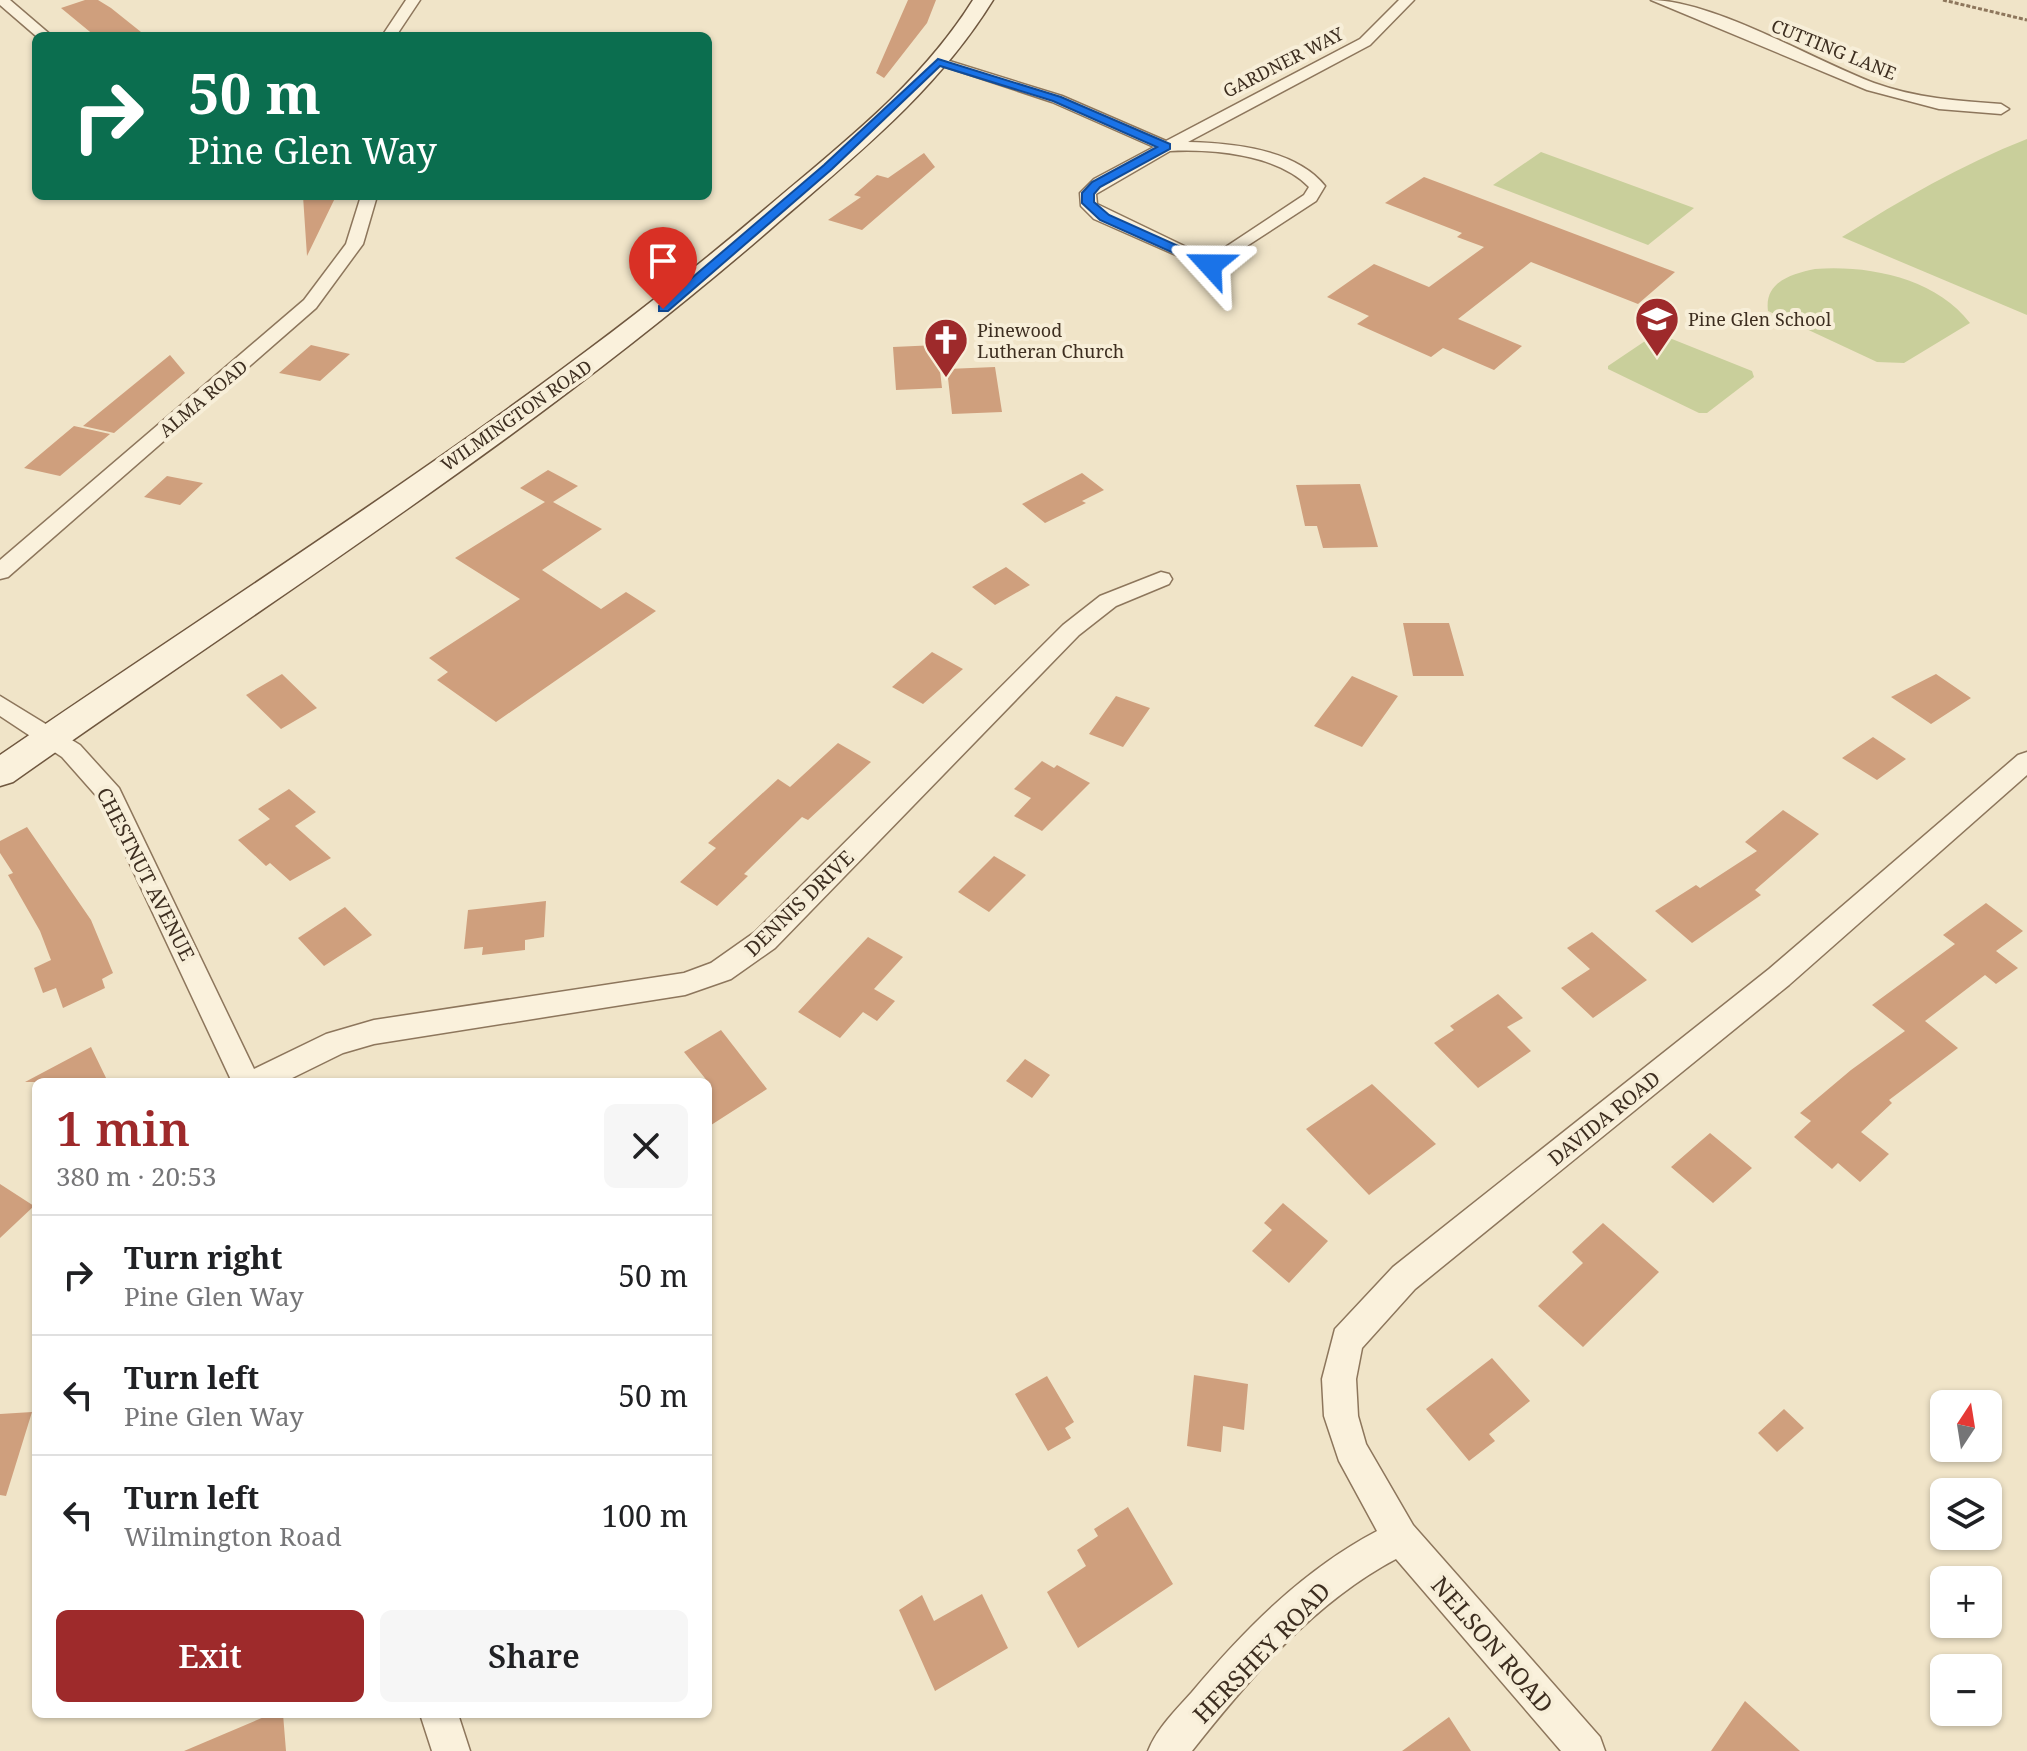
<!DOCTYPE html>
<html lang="en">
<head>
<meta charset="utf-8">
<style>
  body { margin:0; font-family:"Noto Serif",serif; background:#f6f6f6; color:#202124; height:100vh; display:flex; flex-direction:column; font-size:30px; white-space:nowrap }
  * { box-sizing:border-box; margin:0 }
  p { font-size:26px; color:#757577 }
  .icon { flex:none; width:44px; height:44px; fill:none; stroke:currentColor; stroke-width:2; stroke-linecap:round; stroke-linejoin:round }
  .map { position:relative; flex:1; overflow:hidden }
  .panel { position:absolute; left:32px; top:1078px; width:680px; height:640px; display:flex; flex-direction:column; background:#fff; border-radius:12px; box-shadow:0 2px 6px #0004 }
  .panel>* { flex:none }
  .top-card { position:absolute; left:32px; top:32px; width:680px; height:168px; border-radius:12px; box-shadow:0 2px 6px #0004; background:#0b6e4f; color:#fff; overflow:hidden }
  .needle { width:52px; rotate:12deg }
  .buttons { position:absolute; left:1930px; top:1390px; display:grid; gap:16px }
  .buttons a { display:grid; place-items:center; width:72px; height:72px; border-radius:12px; background:#fff; box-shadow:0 2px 6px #0004; font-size:40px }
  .pin { position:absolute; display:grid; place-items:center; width:68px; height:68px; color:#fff; margin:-82px -34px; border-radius:50% 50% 50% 0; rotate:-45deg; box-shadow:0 0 8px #0007 }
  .pin .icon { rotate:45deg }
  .me { position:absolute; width:88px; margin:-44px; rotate:294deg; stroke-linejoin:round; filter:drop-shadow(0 0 6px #0008) }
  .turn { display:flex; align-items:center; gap:28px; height:168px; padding:0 24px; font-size:36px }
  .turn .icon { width:104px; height:104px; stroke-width:2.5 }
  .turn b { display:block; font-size:56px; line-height:68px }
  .round { display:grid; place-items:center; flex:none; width:84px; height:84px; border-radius:12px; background:#f6f6f6 }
  .head { display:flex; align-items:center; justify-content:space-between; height:136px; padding:0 24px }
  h1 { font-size:48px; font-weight:600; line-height:60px; color:#9e2a2b }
  .cta { display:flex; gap:16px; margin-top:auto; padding:16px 24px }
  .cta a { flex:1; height:92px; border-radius:12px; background:#9e2a2b; color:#fff; font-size:32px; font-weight:600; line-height:92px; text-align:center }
  .cta a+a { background:#f6f6f6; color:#202124 }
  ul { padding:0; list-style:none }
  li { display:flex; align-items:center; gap:24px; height:120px; padding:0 24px; border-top:2px solid #e0e0e0 }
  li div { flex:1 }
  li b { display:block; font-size:30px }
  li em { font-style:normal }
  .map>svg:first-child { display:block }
  .green { fill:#c9cf9b }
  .building { fill:#cf9f7d }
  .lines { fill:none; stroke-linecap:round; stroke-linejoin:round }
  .minor-casing { stroke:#8d765c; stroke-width:3 }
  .secondary-casing { stroke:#6f573f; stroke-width:3 }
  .path { stroke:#8d765c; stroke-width:3; stroke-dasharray:4 2; stroke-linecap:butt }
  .minor { fill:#faf1dc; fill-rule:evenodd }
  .secondary { fill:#faf1dc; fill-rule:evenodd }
  .route { fill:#1a73e8; stroke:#114b97; stroke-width:2 }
  .labels { text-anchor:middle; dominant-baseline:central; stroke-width:8; stroke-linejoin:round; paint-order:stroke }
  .far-street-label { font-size:18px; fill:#3d2e20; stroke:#f7eed8 }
  .far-poi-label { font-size:18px; fill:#3d2e20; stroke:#f7eed8; text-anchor:start }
  .street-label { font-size:20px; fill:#3d2e20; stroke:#f7eed8 }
  .near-street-label { font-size:24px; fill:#3d2e20; stroke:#f7eed8 }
</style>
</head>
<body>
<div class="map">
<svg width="2027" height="1751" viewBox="0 0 2027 1751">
  <rect width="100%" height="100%" fill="#f0e4c8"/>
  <path class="green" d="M 2027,139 L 2027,315 L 1842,237 C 1902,199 1961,165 2027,139 Z
    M 1541,152 L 1694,208 L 1648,245 L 1493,185 Z
    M 1815,269 C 1869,265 1935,278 1970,323 L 1904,363 L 1877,362 L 1768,311 C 1764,282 1791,274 1815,269 Z
    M 1657,333 L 1752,371 L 1754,377 L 1707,413 L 1699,413 L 1608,369 L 1608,366 Z"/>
  <path class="building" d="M 85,0 L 98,0 L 111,8 L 146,36 L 95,36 L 61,8 Z
    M 908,0 L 936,0 L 927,23 L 884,78 L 876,73 Z
    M 924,153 L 935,167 L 862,230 L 828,220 L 861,197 L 854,195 L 877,175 L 888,178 Z
    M 1424,177 L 1675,272 L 1638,304 L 1531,262 L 1458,319 L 1522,346 L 1494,370 L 1443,348 L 1431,357 L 1357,324 L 1369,316 L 1327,297 L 1374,264 L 1429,287 L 1484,247 L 1457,237 L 1462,233 L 1385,203 Z
    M 303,196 L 336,196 L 307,256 Z
    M 311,345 L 350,354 L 320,381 L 279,373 Z
    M 937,345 L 942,388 L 896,390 L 893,347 Z
    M 170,355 L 185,373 L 114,433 L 83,426 Z
    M 995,367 L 1002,412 L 952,414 L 947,369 Z
    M 74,426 L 110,434 L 60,476 L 24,468 Z
    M 548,470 L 578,486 L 553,502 L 602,529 L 542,570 L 601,609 L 626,592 L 656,611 L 496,722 L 437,680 L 448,672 L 429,658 L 520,599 L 455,558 L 545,502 L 520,488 Z
    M 1082,473 L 1104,490 L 1082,501 L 1086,503 L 1045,523 L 1022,504 Z
    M 167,476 L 203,483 L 180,505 L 144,497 Z
    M 1360,484 L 1378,547 L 1323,548 L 1317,526 L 1305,526 L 1296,485 Z
    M 1006,567 L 1030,585 L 995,605 L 972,587 Z
    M 1403,623 L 1449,623 L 1464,676 L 1413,676 Z
    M 932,652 L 963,669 L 923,704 L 892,687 Z
    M 282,674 L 317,708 L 281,729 L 246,695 Z
    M 1936,674 L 1971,698 L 1931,724 L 1891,697 Z
    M 1352,676 L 1398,696 L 1362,747 L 1314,726 Z
    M 1116,696 L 1150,708 L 1123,747 L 1089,734 Z
    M 1873,737 L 1906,759 L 1877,780 L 1842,758 Z
    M 838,743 L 871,762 L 808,820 L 802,817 L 744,874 L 748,876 L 717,906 L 680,882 L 716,848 L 708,843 L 778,779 L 790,787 Z
    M 1042,761 L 1054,768 L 1057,765 L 1090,783 L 1042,831 L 1014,816 L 1031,798 L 1014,789 Z
    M 289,789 L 316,812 L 295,826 L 331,858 L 290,881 L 270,863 L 266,866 L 238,840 L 270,819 L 258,809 Z
    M 1783,810 L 1819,834 L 1755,890 L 1761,895 L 1692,943 L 1655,911 L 1696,885 L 1700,888 L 1757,851 L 1745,842 Z
    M 27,827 L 91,920 L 113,973 L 102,979 L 105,988 L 63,1008 L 56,988 L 43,993 L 34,968 L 51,960 L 40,931 L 8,875 L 13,873 L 0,853 L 0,841 Z
    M 994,856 L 1026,875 L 989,912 L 958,892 Z
    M 546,901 L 544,937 L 525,940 L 525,950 L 482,955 L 483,947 L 464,949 L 468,910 Z
    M 1986,903 L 2023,931 L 1996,951 L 2018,968 L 1996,984 L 1985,975 L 1925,1021 L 1958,1048 L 1889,1100 L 1892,1103 L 1861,1132 L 1889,1154 L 1860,1182 L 1838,1163 L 1832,1169 L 1794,1137 L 1811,1121 L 1800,1113 L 1851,1070 L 1905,1031 L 1872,1005 L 1955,944 L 1943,935 Z
    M 345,907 L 372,935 L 324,966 L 298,938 Z
    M 1592,932 L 1647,980 L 1593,1018 L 1561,988 L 1590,969 L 1567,948 Z
    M 868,937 L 903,957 L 874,989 L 895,1001 L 877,1021 L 863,1012 L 840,1038 L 798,1012 Z
    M 1498,994 L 1523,1018 L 1507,1027 L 1531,1051 L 1478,1088 L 1434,1043 L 1454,1030 L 1450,1026 Z
    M 721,1030 L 767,1089 L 708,1127 L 708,1082 L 684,1052 Z
    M 91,1047 L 108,1082 L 25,1082 Z
    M 1025,1059 L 1050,1075 L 1032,1098 L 1006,1081 Z
    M 1372,1084 L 1436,1144 L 1369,1195 L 1306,1129 Z
    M 1710,1133 L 1752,1168 L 1713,1203 L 1671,1167 Z
    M 0,1184 L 34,1206 L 0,1238 Z
    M 1283,1203 L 1328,1241 L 1289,1283 L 1252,1251 L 1272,1230 L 1264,1223 Z
    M 1603,1223 L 1659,1272 L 1583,1347 L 1538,1306 L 1583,1263 L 1572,1252 Z
    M 1492,1358 L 1530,1401 L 1489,1434 L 1495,1441 L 1469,1461 L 1426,1409 Z
    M 1194,1375 L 1248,1384 L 1244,1430 L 1223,1426 L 1221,1452 L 1187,1446 Z
    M 1047,1376 L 1074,1422 L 1065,1428 L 1071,1438 L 1048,1451 L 1015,1394 Z
    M 1784,1409 L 1804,1428 L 1777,1452 L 1758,1433 Z
    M 32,1412 L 6,1496 L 0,1495 L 0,1414 Z
    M 1128,1507 L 1173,1584 L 1078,1648 L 1047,1592 L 1086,1566 L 1077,1550 L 1098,1536 L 1094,1529 Z
    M 982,1594 L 1008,1648 L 935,1691 L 899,1610 L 922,1595 L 934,1621 Z
    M 1745,1701 L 1800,1751 L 1711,1751 Z
    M 271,1714 L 283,1714 L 286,1751 L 184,1751 Z
    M 1449,1717 L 1471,1751 L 1402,1751 Z"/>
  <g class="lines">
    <g class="minor-casing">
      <path id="minor" d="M 0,0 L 10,0 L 52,36 L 36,36 L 0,5 Z
        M 406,0 L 420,0 L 396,36 L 382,36 Z
        M 1399,0 L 1414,0 L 1370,45 L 1188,142 C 1232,143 1296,149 1325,186 L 1316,201 L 1210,270 L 1094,219 L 1081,206 L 1080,193 L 1094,179 L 1154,147 L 1052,102 L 931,62 L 943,59 L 1062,96 L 1166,141 L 1360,39 ZM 1170,151 C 1212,149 1277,154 1309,187 L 1304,195 L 1209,258 L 1097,204 L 1096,194 Z
        M 1651,0 C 1712,0 1814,60 1874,83 C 1915,98 1958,101 2001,104 L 2009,109 L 2001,114 L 1939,109 L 1867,90 Z
        M 361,196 L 377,196 L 363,244 L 316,308 L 8,577 L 0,579 L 0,560 L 304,300 L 346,244 Z
        M 1161,572 L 1169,574 L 1172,579 L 1169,584 L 1116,606 L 1079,635 L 775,948 L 731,979 L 685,995 L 374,1044 L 343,1053 L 284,1082 L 232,1082 L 100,800 L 62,757 L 0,716 L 0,696 L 80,745 L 119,788 L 254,1069 L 326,1034 L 374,1020 L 684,973 L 711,963 L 755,932 L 1063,625 L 1100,596 Z
        M 2027,752 L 2027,775 L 1789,985 L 1415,1289 L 1362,1348 L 1356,1379 L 1358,1416 L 1366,1444 L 1413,1525 L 1600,1737 L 1605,1751 L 1561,1751 L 1396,1559 C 1313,1603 1250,1678 1192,1751 L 1148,1751 C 1157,1728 1176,1710 1192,1692 C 1245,1629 1303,1570 1377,1531 L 1339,1461 L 1324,1416 L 1322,1379 L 1335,1329 L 1393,1267 L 1769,969 L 2018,755 Z
        M 420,1714 L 458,1714 L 470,1751 L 432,1751 Z"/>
    </g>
    <g class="secondary-casing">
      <path id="secondary" d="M 973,0 L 993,0 C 937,91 854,157 774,226 C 537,433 269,601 13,782 L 0,786 L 0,755 C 258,578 525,413 764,210 C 839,146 920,85 973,0 Z"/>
    </g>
    <path class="path" d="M 1943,0 L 2027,20"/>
    <use href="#minor" class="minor"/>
    <use href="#secondary" class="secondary"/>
  </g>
  <path class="route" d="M 938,59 L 1061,97 L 1170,144 L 1170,149 L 1100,187 L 1094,194 L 1094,202 L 1109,215 L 1214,262 L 1214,267 L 1205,267 L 1100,220 L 1082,203 L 1082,193 L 1092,182 L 1157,147 L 1053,101 L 940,66 L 832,169 L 668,311 L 659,311 L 659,306 L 824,165 Z"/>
  <defs>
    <g id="school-pin" transform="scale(2.3)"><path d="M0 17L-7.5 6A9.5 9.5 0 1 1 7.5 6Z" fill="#9e2a2b" stroke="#f7eed8"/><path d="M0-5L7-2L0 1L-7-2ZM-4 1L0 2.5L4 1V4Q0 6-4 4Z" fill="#fff"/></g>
    <g id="church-pin" transform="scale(2.3)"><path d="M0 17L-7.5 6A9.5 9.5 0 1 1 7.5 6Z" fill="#9e2a2b" stroke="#f7eed8"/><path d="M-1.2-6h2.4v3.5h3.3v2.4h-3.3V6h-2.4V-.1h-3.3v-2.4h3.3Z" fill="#fff"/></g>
  </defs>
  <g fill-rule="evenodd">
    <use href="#school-pin" x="1657" y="319"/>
    <use href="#church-pin" x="946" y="340"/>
  </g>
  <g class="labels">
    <g class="far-street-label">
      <text transform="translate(1834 49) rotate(22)">CUTTING LANE</text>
      <text transform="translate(1283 62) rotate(-27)">GARDNER WAY</text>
      <text transform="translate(203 398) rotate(-40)">ALMA ROAD</text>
      <text transform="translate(516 415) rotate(-35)">WILMINGTON ROAD</text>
    </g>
    <g class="far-poi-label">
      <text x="1688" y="319">Pine Glen School</text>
      <text x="977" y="330">Pinewood<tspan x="977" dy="21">Lutheran Church</tspan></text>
    </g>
    <g class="street-label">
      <text transform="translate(146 874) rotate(63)">CHESTNUT AVENUE</text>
      <text transform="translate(799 903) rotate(-44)">DENNIS DRIVE</text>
      <text transform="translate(1604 1118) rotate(-39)">DAVIDA ROAD</text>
    </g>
    <g class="near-street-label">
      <text transform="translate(1493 1644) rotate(49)">NELSON ROAD</text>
      <text transform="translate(1261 1652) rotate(-46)">HERSHEY ROAD</text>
    </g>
  </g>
</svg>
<div class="buttons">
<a><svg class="needle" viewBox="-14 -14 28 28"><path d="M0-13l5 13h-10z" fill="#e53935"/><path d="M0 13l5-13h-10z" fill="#757577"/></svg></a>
<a><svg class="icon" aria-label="layers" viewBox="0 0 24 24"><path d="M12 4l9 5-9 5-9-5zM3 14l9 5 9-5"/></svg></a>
<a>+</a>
<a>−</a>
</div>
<div class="pin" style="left:663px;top:309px;background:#d93025"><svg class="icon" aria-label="arrive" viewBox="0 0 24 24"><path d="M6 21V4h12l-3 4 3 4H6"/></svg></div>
<svg class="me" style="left:1210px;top:265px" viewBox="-20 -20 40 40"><path d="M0-17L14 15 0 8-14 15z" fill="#1a73e8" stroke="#fff" stroke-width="4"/></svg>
<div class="top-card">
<div class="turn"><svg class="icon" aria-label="right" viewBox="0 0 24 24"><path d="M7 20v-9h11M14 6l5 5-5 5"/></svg><div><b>50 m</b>Pine Glen Way</div></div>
</div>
<section class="panel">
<div class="head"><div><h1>1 min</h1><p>380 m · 20:53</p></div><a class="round"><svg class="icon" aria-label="close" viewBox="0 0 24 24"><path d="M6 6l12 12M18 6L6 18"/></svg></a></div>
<ul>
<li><svg class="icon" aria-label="right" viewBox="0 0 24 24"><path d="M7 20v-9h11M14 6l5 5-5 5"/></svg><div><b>Turn right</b><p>Pine Glen Way</p></div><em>50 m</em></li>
<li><svg class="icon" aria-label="left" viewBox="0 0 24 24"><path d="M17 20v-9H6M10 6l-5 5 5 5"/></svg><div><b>Turn left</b><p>Pine Glen Way</p></div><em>50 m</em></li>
<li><svg class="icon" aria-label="left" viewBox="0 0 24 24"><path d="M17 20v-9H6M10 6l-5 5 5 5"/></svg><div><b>Turn left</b><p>Wilmington Road</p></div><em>100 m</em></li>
</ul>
<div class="cta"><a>Exit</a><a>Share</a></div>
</section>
</div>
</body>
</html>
